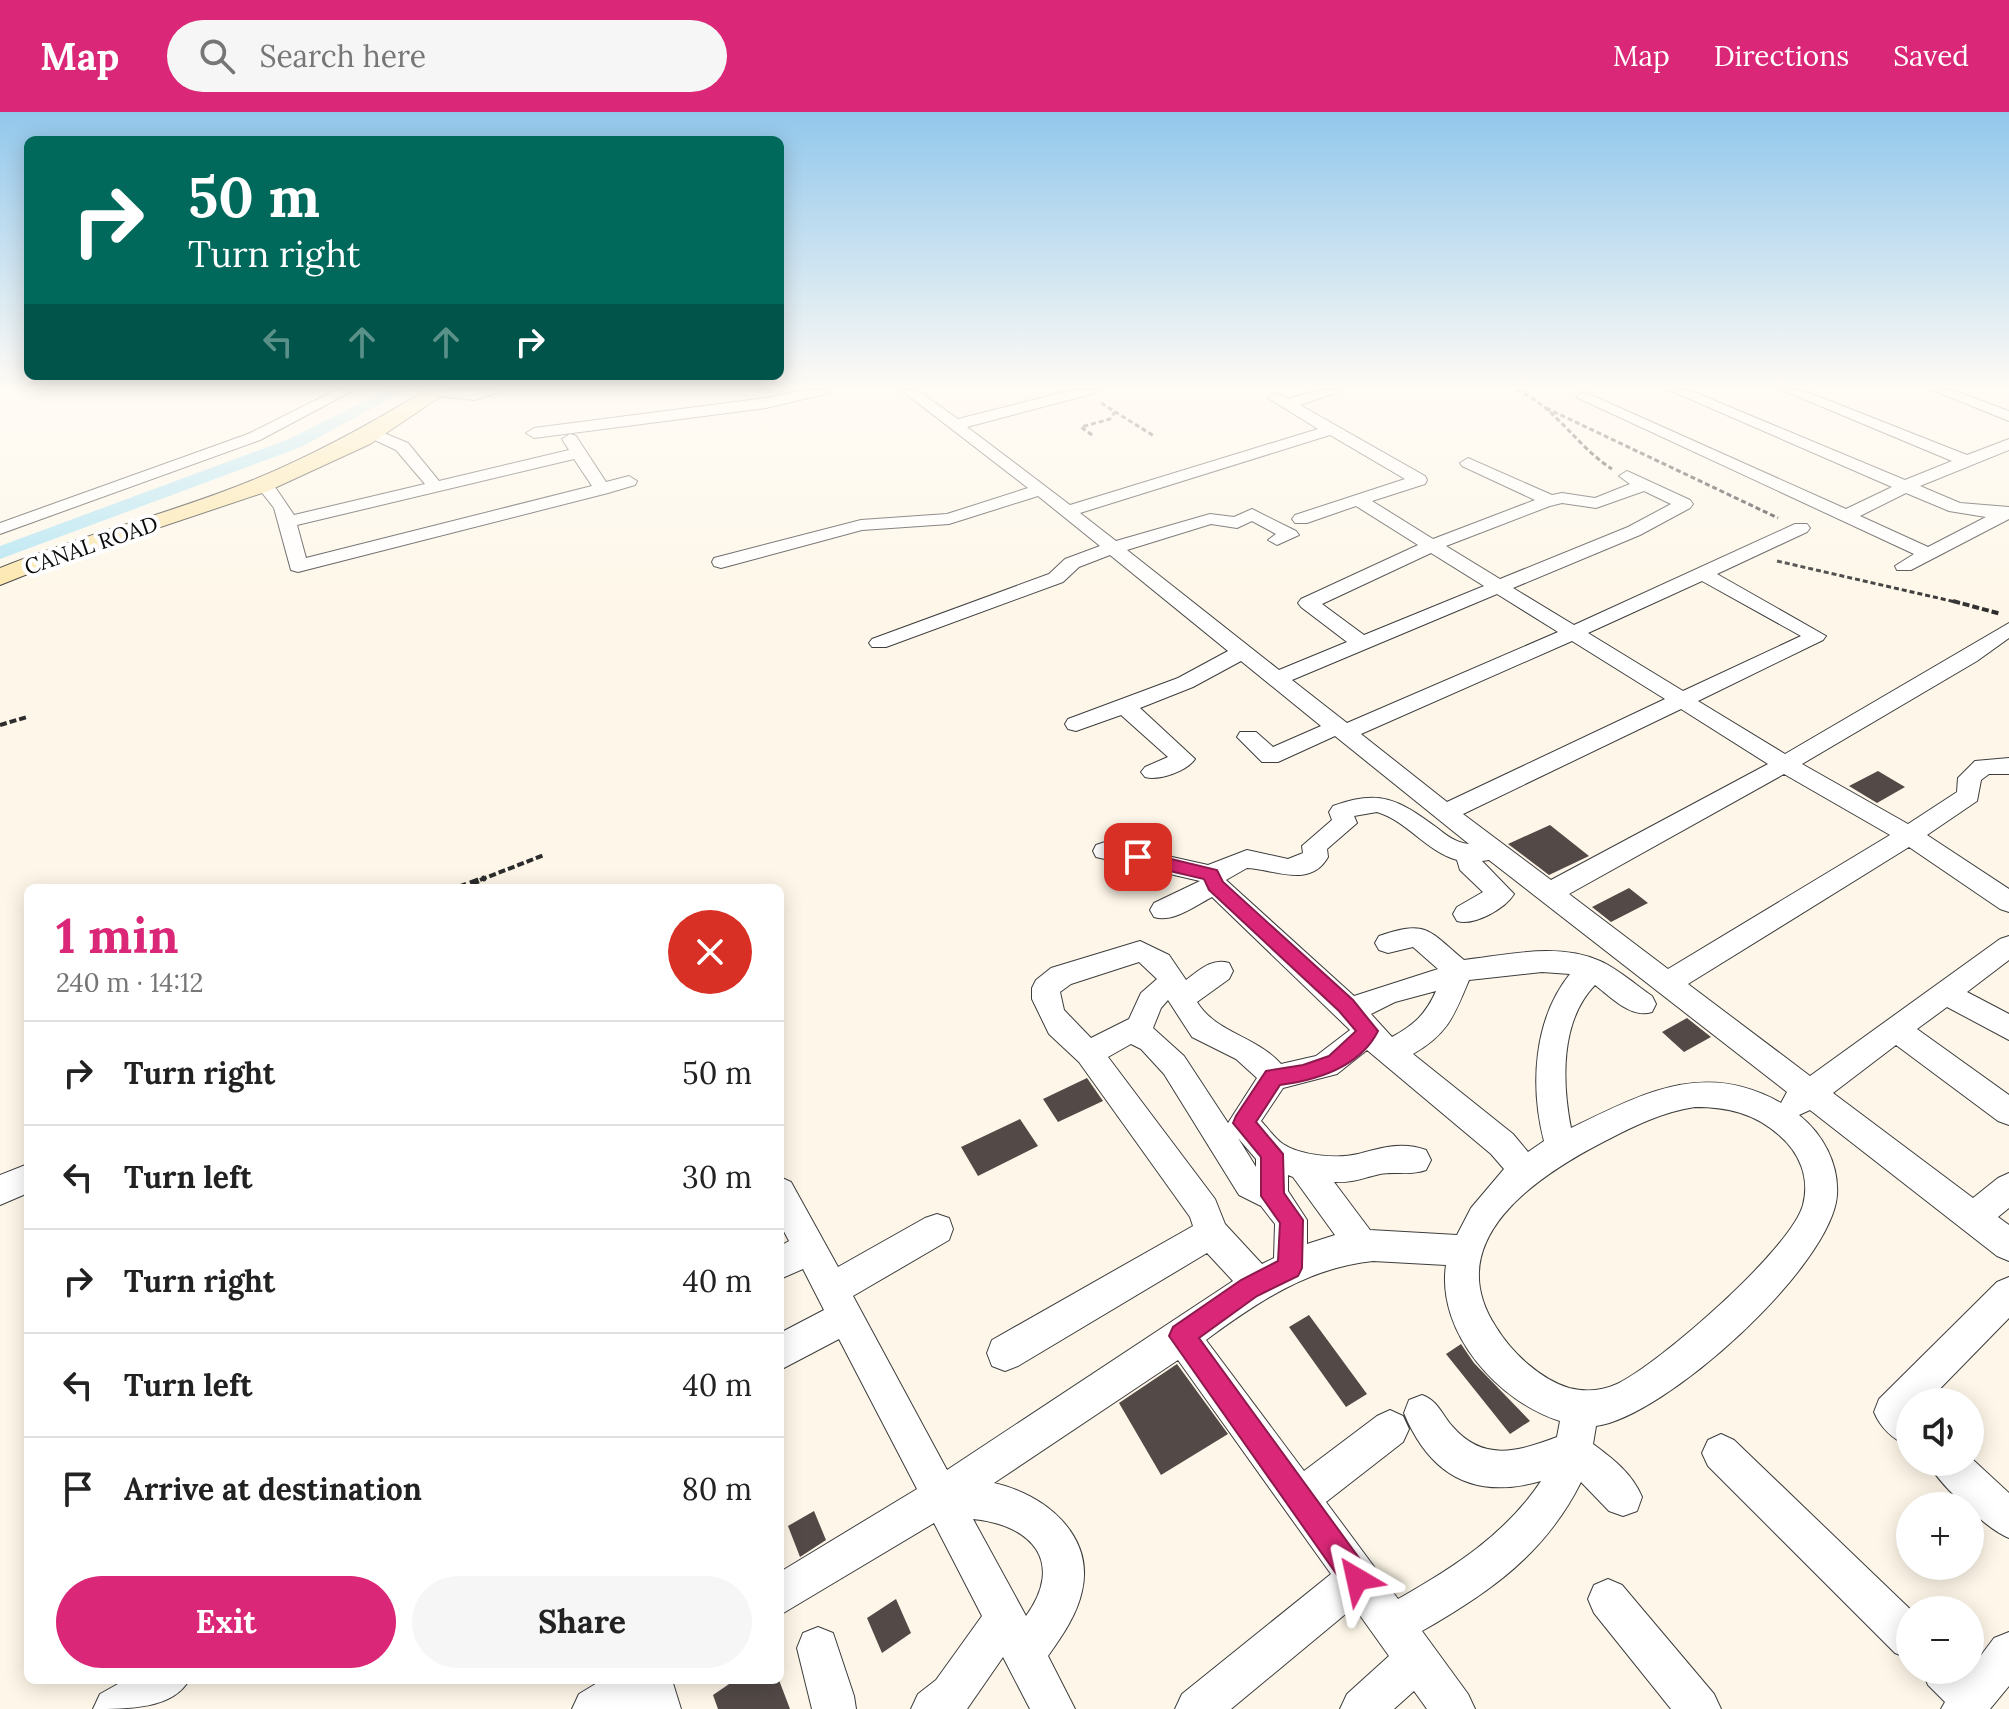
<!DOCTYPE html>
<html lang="en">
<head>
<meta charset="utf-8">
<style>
  body { margin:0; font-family:Lora,serif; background:#f6f6f6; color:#222; height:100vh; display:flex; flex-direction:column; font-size:30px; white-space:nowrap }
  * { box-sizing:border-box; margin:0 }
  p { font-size:26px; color:#767676 }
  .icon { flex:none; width:44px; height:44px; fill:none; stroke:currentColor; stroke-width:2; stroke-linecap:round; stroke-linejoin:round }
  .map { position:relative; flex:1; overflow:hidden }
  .panel { position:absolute; left:24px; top:772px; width:760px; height:800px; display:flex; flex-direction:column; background:#fff; border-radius:12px; box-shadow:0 4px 20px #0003 }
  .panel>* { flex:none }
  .hud { position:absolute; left:24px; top:24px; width:760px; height:244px; border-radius:12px; box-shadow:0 4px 20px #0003; background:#00695c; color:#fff; overflow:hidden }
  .tools { position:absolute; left:1896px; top:1276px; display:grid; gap:16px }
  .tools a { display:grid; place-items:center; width:88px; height:88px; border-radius:50%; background:#fff; box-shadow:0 4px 20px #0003; font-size:40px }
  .pin { position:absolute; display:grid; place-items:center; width:68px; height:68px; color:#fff; margin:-34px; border-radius:16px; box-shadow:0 4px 12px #0006 }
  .me { position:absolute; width:88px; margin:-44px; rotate:324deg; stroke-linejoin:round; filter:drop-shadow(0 0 6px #0008) }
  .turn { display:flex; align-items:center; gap:28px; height:168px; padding:0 32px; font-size:36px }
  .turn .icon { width:104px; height:104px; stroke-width:2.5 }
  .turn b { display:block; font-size:56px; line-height:68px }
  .lanes { display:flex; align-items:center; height:76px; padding:0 32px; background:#0003; justify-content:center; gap:40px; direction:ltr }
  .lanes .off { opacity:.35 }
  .round { display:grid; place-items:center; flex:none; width:84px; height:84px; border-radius:42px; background:#f6f6f6 }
  .head { display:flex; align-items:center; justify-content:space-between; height:136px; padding:0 32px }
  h1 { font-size:48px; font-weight:700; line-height:60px; color:#db2777 }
  .action { display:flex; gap:16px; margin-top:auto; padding:16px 32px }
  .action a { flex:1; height:92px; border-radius:48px; background:#db2777; color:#fff; font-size:32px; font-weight:700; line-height:92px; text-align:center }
  .action a+a { background:#f6f6f6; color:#222 }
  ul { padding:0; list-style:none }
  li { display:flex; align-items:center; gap:24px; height:104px; padding:0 32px; border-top:2px solid #e0e0e0 }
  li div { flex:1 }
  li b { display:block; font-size:30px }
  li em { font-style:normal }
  header { display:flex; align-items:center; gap:48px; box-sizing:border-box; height:112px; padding:0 40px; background:#db2777; color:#fff }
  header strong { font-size:38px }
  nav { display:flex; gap:44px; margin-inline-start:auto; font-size:28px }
  .search { width:560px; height:72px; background:#f6f6f6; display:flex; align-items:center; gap:20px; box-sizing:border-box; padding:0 28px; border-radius:44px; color:#767676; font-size:30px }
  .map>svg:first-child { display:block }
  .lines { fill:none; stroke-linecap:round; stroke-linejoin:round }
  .canal { fill:#b0e4f3; fill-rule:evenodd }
  .building { fill:#534a47 }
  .street-casing { stroke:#3d3d3d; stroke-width:2 }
  .secondary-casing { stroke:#2c2c2c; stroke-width:2 }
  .path-far2 { stroke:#2c2c2c; stroke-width:3; stroke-dasharray:5 3; stroke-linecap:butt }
  .path-far1 { stroke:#2c2c2c; stroke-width:4; stroke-dasharray:7 3; stroke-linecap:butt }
  .path { stroke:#2c2c2c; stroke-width:6; stroke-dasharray:9 4; stroke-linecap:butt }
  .street { fill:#fff; fill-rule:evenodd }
  .secondary { fill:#fbe5a7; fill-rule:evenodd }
  .route { fill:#db2777; stroke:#8e194d; stroke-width:2 }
  .labels { text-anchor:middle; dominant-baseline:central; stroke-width:8; stroke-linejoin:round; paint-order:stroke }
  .far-street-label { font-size:22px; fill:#0a0a0a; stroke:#fff }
</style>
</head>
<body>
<header>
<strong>Map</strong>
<div class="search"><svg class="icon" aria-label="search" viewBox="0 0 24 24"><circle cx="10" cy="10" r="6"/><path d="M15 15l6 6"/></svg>Search here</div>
<nav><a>Map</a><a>Directions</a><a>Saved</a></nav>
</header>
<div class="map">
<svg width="2009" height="1597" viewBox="0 0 2009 1597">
  <rect width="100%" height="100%" fill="#fef7e9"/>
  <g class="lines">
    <path class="canal" d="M 386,278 L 406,278 L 301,335 L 0,447 L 0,434 L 289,327 Z"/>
  </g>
  <path class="building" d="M 1878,659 L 1905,675 L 1877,691 L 1849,674 Z
    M 1550,713 L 1589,744 L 1549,763 L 1508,732 Z
    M 1629,776 L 1648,791 L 1611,810 L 1592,795 Z
    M 1687,906 L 1711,925 L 1684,940 L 1662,920 Z
    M 1087,966 L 1103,989 L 1058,1010 L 1043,987 Z
    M 1020,1007 L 1038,1034 L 978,1064 L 961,1035 Z
    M 1309,1203 L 1367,1282 L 1346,1295 L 1289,1215 Z
    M 1461,1232 L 1474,1251 L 1530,1309 L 1510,1322 L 1446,1242 Z
    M 1177,1252 L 1228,1322 L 1161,1363 L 1119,1291 Z
    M 814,1399 L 826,1428 L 800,1445 L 788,1414 Z
    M 896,1487 L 911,1521 L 882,1541 L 867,1506 Z
    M 735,1568 L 779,1568 L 790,1597 L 718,1597 L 713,1583 Z"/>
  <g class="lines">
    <g class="street-casing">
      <path id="street" d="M 336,278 L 354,278 L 260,328 L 0,422 L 0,411 L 248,322 Z
        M 431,278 L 506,278 L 475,288 L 437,284 L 432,283 Z
        M 804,278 L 831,278 L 829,281 L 766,296 L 534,326 L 526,321 L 534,316 L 766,286 Z
        M 901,278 L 917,278 L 958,307 L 1072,278 L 1097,278 L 1095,281 L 967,315 L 1070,393 L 1318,317 L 1268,286 L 1276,281 L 1288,287 L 1321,278 L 1344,278 L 1300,293 L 1425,364 L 1427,368 L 1425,372 L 1372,389 L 1433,427 L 1535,388 L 1462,354 L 1460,351 L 1468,346 L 1552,383 L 1562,381 L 1595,386 L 1630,372 L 1619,364 L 1627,359 L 1690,388 L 1693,392 L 1690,396 L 1640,423 L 1513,476 L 1574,513 L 1795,412 L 1807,412 L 1810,416 L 1807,420 L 1717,462 L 1826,524 L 1823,528 L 1698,589 L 1785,642 L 2009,511 L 2009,526 L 1977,549 L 1802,652 L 1908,712 L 1957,680 L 1958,666 L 1975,649 L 2009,646 L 2009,662 L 1989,662 L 1981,668 L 1977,689 L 1927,723 L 2009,777 L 2009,800 L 2000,797 L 1909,735 L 1688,872 L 1810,964 L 2000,827 L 2009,824 L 2009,848 L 1967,880 L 2009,902 L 2009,928 L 1947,895 L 1917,917 L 2009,983 L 2009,1013 L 1998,1009 L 1896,933 L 1833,981 L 1973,1086 L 1998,1066 L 2009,1061 L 2009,1096 L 1998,1105 L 2009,1113 L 2009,1149 L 1997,1144 L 1810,998 L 1799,1003 C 1823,1022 1839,1052 1837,1083 C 1832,1154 1665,1305 1596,1314 L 1593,1332 C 1613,1347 1632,1361 1642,1385 L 1637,1399 L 1623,1404 L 1609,1399 L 1581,1370 C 1545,1442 1490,1480 1422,1519 L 1468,1582 L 1475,1597 L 1427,1597 L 1414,1579 L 1394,1597 L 1340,1597 L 1347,1582 L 1389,1544 L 1354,1495 L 1231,1597 L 1175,1597 L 1182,1582 L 1331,1462 L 1178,1248 L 994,1371 C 1043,1382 1095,1422 1082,1479 C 1077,1503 1062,1524 1048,1544 L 1075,1597 L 1030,1597 L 1003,1545 L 967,1597 L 911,1597 L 918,1582 L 936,1568 L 982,1504 L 934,1411 L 780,1503 L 780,1460 L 917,1377 L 839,1227 L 780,1258 L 780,1221 L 824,1198 L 803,1157 L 780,1167 L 780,1134 L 789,1129 L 780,1112 L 780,1065 L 791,1070 L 838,1155 L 925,1106 L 937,1102 L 949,1106 L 953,1117 L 949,1128 L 853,1184 L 947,1358 L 1233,1169 L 1207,1141 L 1018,1254 L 1005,1259 L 992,1254 L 987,1241 L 992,1228 L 1193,1114 L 1190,1105 L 1079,950 L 1049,922 L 1032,887 L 1032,876 L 1036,868 L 1051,856 L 1140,829 L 1169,843 L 1186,868 C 1200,858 1211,846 1229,851 L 1233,859 L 1229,867 L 1197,890 C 1217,922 1255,923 1281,952 L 1316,944 L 1350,918 L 1212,785 C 1195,794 1173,811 1154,805 L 1150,798 L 1154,791 L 1200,769 L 1096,745 L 1093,739 L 1096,733 L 1105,730 L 1208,753 L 1247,738 L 1288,747 L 1303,741 L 1302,734 L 1332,708 L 1329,700 L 1333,694 C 1379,677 1398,687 1436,715 C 1446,723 1456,731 1469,732 L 1335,624 L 1278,650 L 1262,650 L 1237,625 L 1240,620 L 1256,620 L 1273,635 L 1321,614 L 1241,549 L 1193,575 L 1140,596 L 1195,647 C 1187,659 1159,669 1145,665 L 1141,660 L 1145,655 L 1168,645 L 1121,603 L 1076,619 L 1068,617 L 1065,612 L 1068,607 L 1178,566 L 1228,539 L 1110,443 L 1079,455 L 1063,470 L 886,535 L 872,535 L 869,531 L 872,527 L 1049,462 L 1065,447 L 1100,434 L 1038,384 L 949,412 L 862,418 L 721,456 L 714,454 L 712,450 L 714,446 L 861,408 L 947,402 L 1028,376 ZM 1330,323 L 1405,367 L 1295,403 L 1292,407 L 1295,411 L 1307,411 L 1356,394 L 1418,433 L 1301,487 L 1298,491 L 1301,495 L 1347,530 L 1279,558 L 1127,438 L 1211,412 L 1237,416 L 1252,409 L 1276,422 L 1268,428 L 1277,433 L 1299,423 L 1296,419 L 1252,397 L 1234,405 L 1210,402 L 1116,429 L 1080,401 ZM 1644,379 L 1671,392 L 1628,415 L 1500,467 L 1446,434 L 1550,394 L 1562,391 L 1596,396 ZM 1431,441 L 1484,474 L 1364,523 L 1322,492 ZM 1702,469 L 1801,524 L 1683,579 L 1588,521 ZM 1497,482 L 1558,520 L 1347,611 L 1292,568 ZM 1572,529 L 1665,587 L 1447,690 L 1361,622 ZM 1681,597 L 1768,652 L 1551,768 L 1463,702 ZM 1784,662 L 1890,723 L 1668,857 L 1569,782 ZM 1377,700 C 1407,709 1426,739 1457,748 L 1460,758 L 1483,780 L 1457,795 L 1453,802 L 1457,809 C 1474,814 1505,797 1514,782 L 1482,749 L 1489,748 L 1787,980 L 1781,991 C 1704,947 1642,982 1571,1016 C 1562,970 1560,909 1595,873 C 1611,885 1631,907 1652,900 L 1656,892 L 1652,884 C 1636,873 1618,857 1600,849 C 1558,830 1508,843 1464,848 C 1427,817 1427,808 1379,824 L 1375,831 L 1379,838 L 1388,841 L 1413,835 L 1438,857 L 1354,884 L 1226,768 L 1247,756 C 1274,757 1310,777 1328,745 L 1327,737 L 1357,711 L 1354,704 ZM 1139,850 L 1157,867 L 1141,881 L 1129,907 L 1091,926 L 1064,898 L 1060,880 L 1071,872 ZM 1542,860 L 1570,862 C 1533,908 1530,975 1544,1029 L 1528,1040 L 1513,1022 L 1413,942 C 1448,922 1454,904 1469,868 ZM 1436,879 C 1426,902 1414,913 1392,925 L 1371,902 L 1395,890 ZM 1168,888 L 1192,925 L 1236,947 L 1257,966 L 1228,1011 L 1184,944 L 1153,916 L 1161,896 ZM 1131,932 L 1141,937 L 1164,962 L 1239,1083 L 1261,1094 L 1275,1112 L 1274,1146 L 1262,1152 L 1225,1112 L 1215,1087 L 1108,945 ZM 1367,938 L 1491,1042 L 1504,1057 L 1471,1096 L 1457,1123 L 1370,1118 L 1334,1070 C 1354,1071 1362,1066 1380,1062 C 1396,1059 1410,1064 1426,1058 L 1431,1048 L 1426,1038 C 1402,1029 1381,1036 1358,1042 C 1338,1047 1301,1044 1283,1032 C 1275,1027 1268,1016 1261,1009 L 1283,976 L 1337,962 ZM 1695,995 C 1727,995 1754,1001 1779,1023 C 1800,1041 1810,1066 1803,1093 C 1791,1137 1659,1252 1617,1272 C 1602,1279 1585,1280 1569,1276 C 1540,1267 1512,1241 1496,1215 C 1439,1128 1537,1064 1605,1029 C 1634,1014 1662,1000 1695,995 ZM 1238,1026 L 1256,1047 L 1256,1055 ZM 1288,1063 L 1293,1065 L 1335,1123 L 1307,1132 L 1307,1108 L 1288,1079 ZM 1373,1149 L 1446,1153 C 1436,1221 1499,1290 1560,1309 L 1557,1325 C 1517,1340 1483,1350 1452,1314 C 1441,1301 1438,1289 1422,1283 L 1409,1288 L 1404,1301 C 1430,1364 1475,1388 1541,1369 C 1506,1422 1453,1456 1398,1487 L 1326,1390 L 1403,1330 L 1409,1317 L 1403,1304 L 1390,1298 L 1377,1304 L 1304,1359 L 1206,1228 C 1259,1189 1308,1156 1373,1149 ZM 973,1407 C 1032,1413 1065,1450 1026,1504 Z
        M 1669,278 L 1689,278 L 1905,368 L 1952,349 L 1782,278 L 1802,278 L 1967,343 L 2009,327 L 2009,338 L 1920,374 L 1960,391 L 2009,395 L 2009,407 L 1911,458 L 1897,458 L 1895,454 L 1914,442 L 1576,285 L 1584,280 L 1589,282 L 1846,397 L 1892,375 ZM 1906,381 L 1949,399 L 1986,405 L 1928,435 L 1860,404 Z
        M 1932,278 L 1953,278 L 2009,299 L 2009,309 Z
        M 372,316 L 408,331 L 439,369 L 569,338 L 562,327 L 570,322 L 576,324 L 606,370 L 629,364 L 637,369 L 635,373 L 608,381 L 298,460 L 291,458 L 274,396 L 263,382 L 252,374 L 260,369 L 275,375 L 294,403 L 425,372 L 396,338 L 366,324 L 366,318 ZM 574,347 L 592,374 L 306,446 L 297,413 Z
        M 28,1052 L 28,1081 L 0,1093 L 0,1063 Z
        M 2009,1165 L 2009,1206 L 1927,1290 L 1910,1290 L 1910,1335 C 1893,1327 1881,1317 1874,1300 L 1879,1287 L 1997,1170 Z
        M 1721,1322 L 1734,1328 L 1911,1498 L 1910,1547 L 1895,1541 L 1708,1354 L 1702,1341 L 1708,1328 Z
        M 1970,1345 L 2009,1381 L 2009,1426 C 1988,1418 1937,1371 1928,1350 L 1970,1350 Z
        M 1608,1467 L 1622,1473 L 1714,1582 L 1721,1597 L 1671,1597 L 1594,1501 L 1588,1487 L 1594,1473 Z
        M 818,1515 L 833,1521 L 854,1584 L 856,1597 L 812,1597 L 797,1536 L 803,1521 Z
        M 2009,1520 L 2009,1574 L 1990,1597 L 1941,1597 L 1945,1590 L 1928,1573 L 1922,1558 L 1970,1558 L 1994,1526 Z
        M 125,1568 L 189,1568 C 173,1597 128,1597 93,1597 L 100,1582 Z
        M 602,1568 L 672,1568 L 681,1597 L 572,1597 L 579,1582 Z"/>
    </g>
    <g class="secondary-casing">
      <path id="secondary" d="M 426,278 L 450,278 L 370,332 L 268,379 L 68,446 L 0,473 L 0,456 C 83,422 171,402 253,368 C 314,343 370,312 426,278 Z"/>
    </g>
    <path class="path-far2" d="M 1517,278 C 1557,296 1576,334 1612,357
      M 1101,291 L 1154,324
      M 1546,296 L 1778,406
      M 1092,323 L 1081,315 L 1110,307 L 1115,300
      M 1777,449 L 1960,491"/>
    <path class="path-far1" d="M 1953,489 L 2001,502
      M 0,613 L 27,605
      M 480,768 L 544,743"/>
    <path class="path" d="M 458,776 L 485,766"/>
    <use href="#street" class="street"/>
    <use href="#secondary" class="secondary"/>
  </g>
  <linearGradient id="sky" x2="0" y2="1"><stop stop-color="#91c7ec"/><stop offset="0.55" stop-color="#fffbf5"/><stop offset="1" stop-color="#fffbf5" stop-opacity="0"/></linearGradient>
  <rect width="2009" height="501" fill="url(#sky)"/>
  <path class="route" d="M 1138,739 L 1217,758 L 1223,770 L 1353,888 L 1378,919 C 1360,955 1317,968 1280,973 L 1256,1010 L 1283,1042 L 1284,1081 L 1303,1108 L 1302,1156 L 1298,1164 L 1257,1184 L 1199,1226 L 1367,1457 L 1371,1467 L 1367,1477 L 1357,1481 L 1347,1477 L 1169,1224 L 1173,1215 L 1241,1168 L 1278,1149 L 1280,1111 L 1261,1084 L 1261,1045 L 1233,1011 L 1236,1004 L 1266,959 L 1303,953 L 1329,944 L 1356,919 L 1339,899 L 1209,778 L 1204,767 L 1132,750 L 1129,745 L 1132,741 Z"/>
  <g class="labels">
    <g class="far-street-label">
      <text transform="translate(91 433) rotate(-19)">CANAL ROAD</text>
    </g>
  </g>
</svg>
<div class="tools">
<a><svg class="icon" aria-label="sound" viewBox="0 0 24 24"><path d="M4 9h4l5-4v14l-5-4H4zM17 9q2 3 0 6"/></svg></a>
<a>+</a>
<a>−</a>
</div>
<div class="pin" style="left:1138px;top:745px;background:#d93025"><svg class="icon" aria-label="arrive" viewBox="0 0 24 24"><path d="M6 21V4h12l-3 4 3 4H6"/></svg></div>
<svg class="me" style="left:1357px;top:1467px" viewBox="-20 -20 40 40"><path d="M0-17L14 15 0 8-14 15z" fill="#db2777" stroke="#fff" stroke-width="4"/></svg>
<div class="hud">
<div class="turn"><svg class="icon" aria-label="right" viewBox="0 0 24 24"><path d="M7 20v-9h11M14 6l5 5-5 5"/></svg><div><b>50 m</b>Turn right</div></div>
<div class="lanes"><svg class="icon off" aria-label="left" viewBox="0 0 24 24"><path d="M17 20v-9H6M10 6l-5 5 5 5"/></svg><svg class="icon off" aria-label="ahead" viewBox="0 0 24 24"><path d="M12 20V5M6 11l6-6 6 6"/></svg><svg class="icon off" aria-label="ahead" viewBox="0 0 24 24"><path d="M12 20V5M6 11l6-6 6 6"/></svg><svg class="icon" aria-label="right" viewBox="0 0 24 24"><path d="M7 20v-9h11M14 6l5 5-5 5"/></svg></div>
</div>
<section class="panel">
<div class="head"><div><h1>1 min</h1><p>240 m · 14:12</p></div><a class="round" style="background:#d93025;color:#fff"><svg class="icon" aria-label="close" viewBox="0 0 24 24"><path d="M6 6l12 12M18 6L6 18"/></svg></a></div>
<ul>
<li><svg class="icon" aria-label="right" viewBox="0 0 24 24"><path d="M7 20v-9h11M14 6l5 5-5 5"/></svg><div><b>Turn right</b></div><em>50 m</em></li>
<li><svg class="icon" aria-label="left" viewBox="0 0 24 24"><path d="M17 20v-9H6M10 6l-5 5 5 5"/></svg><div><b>Turn left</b></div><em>30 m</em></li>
<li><svg class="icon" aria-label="right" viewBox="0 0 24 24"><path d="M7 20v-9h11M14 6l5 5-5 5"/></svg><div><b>Turn right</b></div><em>40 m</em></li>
<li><svg class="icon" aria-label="left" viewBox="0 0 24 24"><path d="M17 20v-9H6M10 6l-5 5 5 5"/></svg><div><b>Turn left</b></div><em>40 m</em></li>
<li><svg class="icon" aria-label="arrive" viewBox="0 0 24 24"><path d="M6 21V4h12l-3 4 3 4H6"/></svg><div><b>Arrive at destination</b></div><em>80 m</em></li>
</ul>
<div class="action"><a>Exit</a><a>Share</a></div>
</section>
</div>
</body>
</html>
